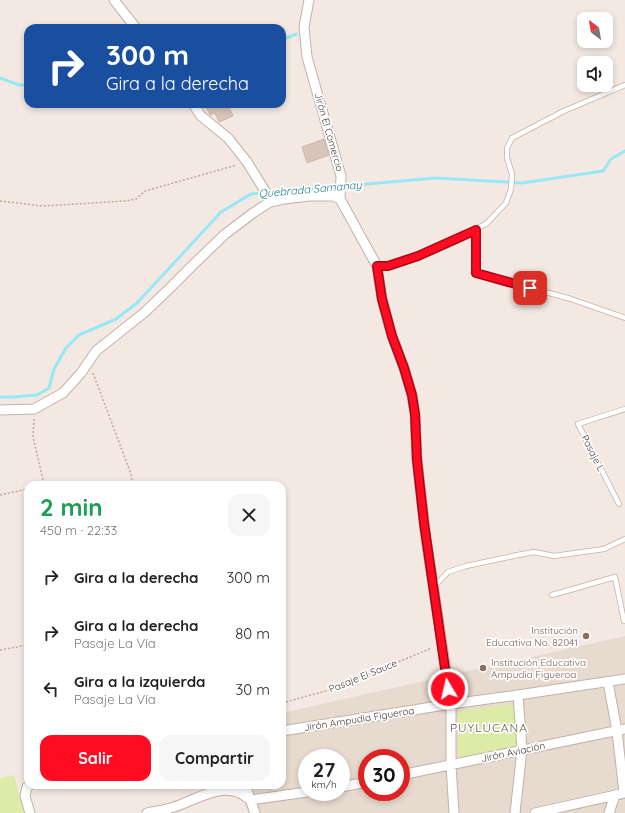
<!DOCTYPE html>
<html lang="es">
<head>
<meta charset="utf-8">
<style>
  body { margin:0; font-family:Quicksand,sans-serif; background:#f6f6f6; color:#222; height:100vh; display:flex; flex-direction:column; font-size:15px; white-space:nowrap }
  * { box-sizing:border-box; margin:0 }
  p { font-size:13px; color:#767676 }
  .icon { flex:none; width:22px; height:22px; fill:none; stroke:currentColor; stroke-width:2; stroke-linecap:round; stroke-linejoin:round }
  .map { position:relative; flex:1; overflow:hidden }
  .panel { position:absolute; left:24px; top:481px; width:262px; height:308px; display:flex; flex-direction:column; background:#fff; border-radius:12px; box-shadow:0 2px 6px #0003 }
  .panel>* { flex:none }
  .top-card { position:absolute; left:24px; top:24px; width:262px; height:84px; border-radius:12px; box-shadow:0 2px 6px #0003; background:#1a4fa0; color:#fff; overflow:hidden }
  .needle { width:26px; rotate:329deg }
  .buttons { position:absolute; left:577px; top:12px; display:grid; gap:8px }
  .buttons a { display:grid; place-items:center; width:36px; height:36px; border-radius:8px; background:#fff; box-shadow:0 2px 6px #0003; font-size:20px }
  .speed { position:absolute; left:298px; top:749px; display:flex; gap:8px; font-size:20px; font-weight:700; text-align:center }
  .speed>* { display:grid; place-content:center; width:52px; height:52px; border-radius:50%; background:#fff; box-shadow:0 2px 6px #0003; line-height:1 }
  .speed small { font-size:10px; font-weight:400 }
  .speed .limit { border:6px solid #d22; background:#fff; color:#111 }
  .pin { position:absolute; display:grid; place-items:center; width:34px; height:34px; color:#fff; margin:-17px; border-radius:8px; box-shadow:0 2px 6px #0006 }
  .me { position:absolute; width:44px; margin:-22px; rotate:351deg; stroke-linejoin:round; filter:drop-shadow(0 0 3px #0008) }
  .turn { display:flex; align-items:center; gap:14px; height:84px; padding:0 16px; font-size:18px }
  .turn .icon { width:52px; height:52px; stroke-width:2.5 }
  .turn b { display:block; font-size:28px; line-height:34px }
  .round { display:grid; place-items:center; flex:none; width:42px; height:42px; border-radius:12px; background:#f6f6f6 }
  .overview { display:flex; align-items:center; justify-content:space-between; height:68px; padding:0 16px }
  h1 { font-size:24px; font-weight:800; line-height:30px; color:#1e9e55 }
  .cta { display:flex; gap:8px; margin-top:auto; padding:8px 16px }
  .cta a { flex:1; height:46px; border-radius:12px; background:#ff0c23; color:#fff; font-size:16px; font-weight:800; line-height:46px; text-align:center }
  .cta a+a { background:#f6f6f6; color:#222 }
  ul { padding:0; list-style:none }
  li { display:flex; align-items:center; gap:12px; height:56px; padding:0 16px }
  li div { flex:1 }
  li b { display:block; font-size:15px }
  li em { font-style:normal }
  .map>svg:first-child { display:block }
  .residential { fill:#e7dacf; fill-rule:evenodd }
  .green { fill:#ddeba6 }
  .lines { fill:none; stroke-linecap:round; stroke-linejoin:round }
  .stream { stroke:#97e7f6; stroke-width:3 }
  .building { fill:#d8c4b9; stroke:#d0b7a9 }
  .service-casing { stroke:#c1b2a7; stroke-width:6 }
  .minor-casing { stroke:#c1b2a7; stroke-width:11 }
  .path { stroke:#c2a694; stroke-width:1.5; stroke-dasharray:2 2; stroke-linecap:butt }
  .service { stroke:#fff; stroke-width:4.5 }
  .minor { stroke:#fff; stroke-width:9 }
  .route-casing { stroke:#a60817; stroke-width:10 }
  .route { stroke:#ff0c23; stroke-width:7 }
  .education-dot { fill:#8d6e63; stroke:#fff; stroke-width:1.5 }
  .labels { text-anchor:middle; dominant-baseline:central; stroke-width:3.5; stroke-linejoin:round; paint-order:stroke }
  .street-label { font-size:10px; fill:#443932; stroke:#fff }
  .education-label { font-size:10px; fill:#785e54; stroke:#fff; text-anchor:end }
  .water-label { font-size:11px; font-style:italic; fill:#1e7b8e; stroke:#fff }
  .quarter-label { font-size:12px; letter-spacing:1px; fill:#685348; stroke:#fff }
</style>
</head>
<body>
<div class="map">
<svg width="625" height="813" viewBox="0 0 625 813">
  <rect width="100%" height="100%" fill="#f3e9e2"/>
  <path class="residential" d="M 625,636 L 625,813 L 249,813 L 236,785 L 282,785 L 282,713 ZM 307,758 L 341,758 L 341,792 L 307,792 ZM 367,758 L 401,758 L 401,792 L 367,792 Z"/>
  <path class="green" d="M 513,704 L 518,746 L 458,759 L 458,711 Z
    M 14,775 L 24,813 L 0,813 L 0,778 Z"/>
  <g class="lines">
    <path class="stream" d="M 282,40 L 296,34
      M 0,78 L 19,85 L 28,85
      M 0,397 L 13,397 L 37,395 L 49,388 L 54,369 L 66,348 L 79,335 L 116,319 L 137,303 L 221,212 L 251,194 L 436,178 L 522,183 L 603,171 L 611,159 L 625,151"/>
  </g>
  <path class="building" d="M 205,104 L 228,104 L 233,116 L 219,122 L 215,113 L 210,115 Z
    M 324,139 L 329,155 L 307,163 L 302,147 Z"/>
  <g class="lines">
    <g class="service-casing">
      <path id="service" d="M 476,230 L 476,273 L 571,299 L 625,318
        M 377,266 L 388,266 L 418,256 L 486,224 L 506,203 L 511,189 L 512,174 L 507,158 L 507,148 L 512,138 L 564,111 L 625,85
        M 619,504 L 578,424 L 625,409
        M 434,587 L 448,572 L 466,566 L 518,555 L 534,552 L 554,556 L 604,549 L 625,539
        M 552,595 L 615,577 L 624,621 L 625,620"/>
    </g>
    <g class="minor-casing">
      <path id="minor" d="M 114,0 L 136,28
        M 309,0 L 304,27 L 307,57 L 341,176 L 340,199 L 377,266 L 382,299 L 392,336 L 404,368 L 412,395 L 415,414 L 417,460 L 426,538 L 451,704 L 451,765 L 454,813
        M 193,104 L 201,116 L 228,138 L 247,162 L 265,191 L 270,202
        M 0,410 L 34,409 L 63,393 L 81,373 L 96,351 L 145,312 L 171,287 L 195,263 L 224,235 L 253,213 L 270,202 L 284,199 L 309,196 L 333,196 L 340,199
        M 608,682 L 617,731 L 624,793
        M 282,731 L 451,704 L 518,695 L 625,679
        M 401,775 L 625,729
        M 245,785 L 255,813
        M 341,787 L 367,782
        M 30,813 L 25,796 L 27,787 L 30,785
        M 147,813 C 156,811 165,810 174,807 C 196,800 217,784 240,793 C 244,795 247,798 251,800 L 307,792
        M 515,813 L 522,750 L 518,695
        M 535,813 L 625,793
        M 609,813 L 615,795"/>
    </g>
    <path class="path" d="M 0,201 L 43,206 L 125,201 L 136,199 L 145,191 L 237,165
      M 93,373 L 131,474 L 133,485
      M 34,419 L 33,437 L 43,480 L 40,485
      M 0,495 L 28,489
      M 0,650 L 28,645
      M 282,703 L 333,689 L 432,648"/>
    <use href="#service" class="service"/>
    <use href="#minor" class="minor"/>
  </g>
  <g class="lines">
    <g class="route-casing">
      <path id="route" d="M 448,689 L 424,523 L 417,460 L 415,414 L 412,395 L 404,368 L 392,336 L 382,299 L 377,266 L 388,266 L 418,256 L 476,230 L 476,273 L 530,288"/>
    </g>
    <use href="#route" class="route"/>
  </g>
  <g class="education-dot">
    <circle cx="586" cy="636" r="4"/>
    <circle cx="483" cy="668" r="4"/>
  </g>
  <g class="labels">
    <g class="street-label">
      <text transform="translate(329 132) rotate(74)">Jirón El Comercio</text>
      <text transform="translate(593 453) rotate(63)">Pasaje L</text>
      <text transform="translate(363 676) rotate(-22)">Pasaje El Sauce</text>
      <text transform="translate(359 719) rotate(-9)">Jirón Ampudia Figueroa</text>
      <text transform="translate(513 752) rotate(-12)">Jirón Aviación</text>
    </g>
    <g class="education-label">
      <text x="578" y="630">Institución<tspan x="578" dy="12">Educativa No. 82041</tspan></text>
      <text x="491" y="662" text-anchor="start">Institución Educativa<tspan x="491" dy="12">Ampudia Figueroa</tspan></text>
    </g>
    <g class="water-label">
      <text transform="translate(310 189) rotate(-5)">Quebrada Samanay</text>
    </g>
    <g class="quarter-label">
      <text x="489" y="727">PUYLUCANA</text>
    </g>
  </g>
</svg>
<div class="buttons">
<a><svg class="needle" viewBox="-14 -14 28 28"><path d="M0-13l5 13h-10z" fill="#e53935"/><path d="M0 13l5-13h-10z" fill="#767676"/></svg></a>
<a><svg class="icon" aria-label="sound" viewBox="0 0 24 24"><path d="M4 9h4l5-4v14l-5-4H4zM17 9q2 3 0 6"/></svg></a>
</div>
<div class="speed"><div>27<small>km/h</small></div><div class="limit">30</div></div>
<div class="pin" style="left:530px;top:288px;background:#d93025"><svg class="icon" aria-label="arrive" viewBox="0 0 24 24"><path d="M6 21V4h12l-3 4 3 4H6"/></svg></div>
<svg class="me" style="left:448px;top:689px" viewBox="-20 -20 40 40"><circle r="17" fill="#ff0c23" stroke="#fff" stroke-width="3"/><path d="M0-11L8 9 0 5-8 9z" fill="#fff"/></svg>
<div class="top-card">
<div class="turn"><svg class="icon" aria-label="right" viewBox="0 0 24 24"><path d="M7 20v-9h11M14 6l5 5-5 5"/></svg><div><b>300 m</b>Gira a la derecha</div></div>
</div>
<section class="panel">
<div class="overview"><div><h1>2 min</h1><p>450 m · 22:33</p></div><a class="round"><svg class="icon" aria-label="close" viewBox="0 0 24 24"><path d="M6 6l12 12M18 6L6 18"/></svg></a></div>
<ul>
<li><svg class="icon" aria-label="right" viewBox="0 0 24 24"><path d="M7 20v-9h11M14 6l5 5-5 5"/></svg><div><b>Gira a la derecha</b></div><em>300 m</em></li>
<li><svg class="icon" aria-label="right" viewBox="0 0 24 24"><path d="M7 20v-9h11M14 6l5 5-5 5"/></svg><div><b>Gira a la derecha</b><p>Pasaje La Vía</p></div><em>80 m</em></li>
<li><svg class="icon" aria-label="left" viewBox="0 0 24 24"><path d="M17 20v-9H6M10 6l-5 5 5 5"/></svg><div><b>Gira a la izquierda</b><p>Pasaje La Vía</p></div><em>30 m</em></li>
</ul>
<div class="cta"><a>Salir</a><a>Compartir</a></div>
</section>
</div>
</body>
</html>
